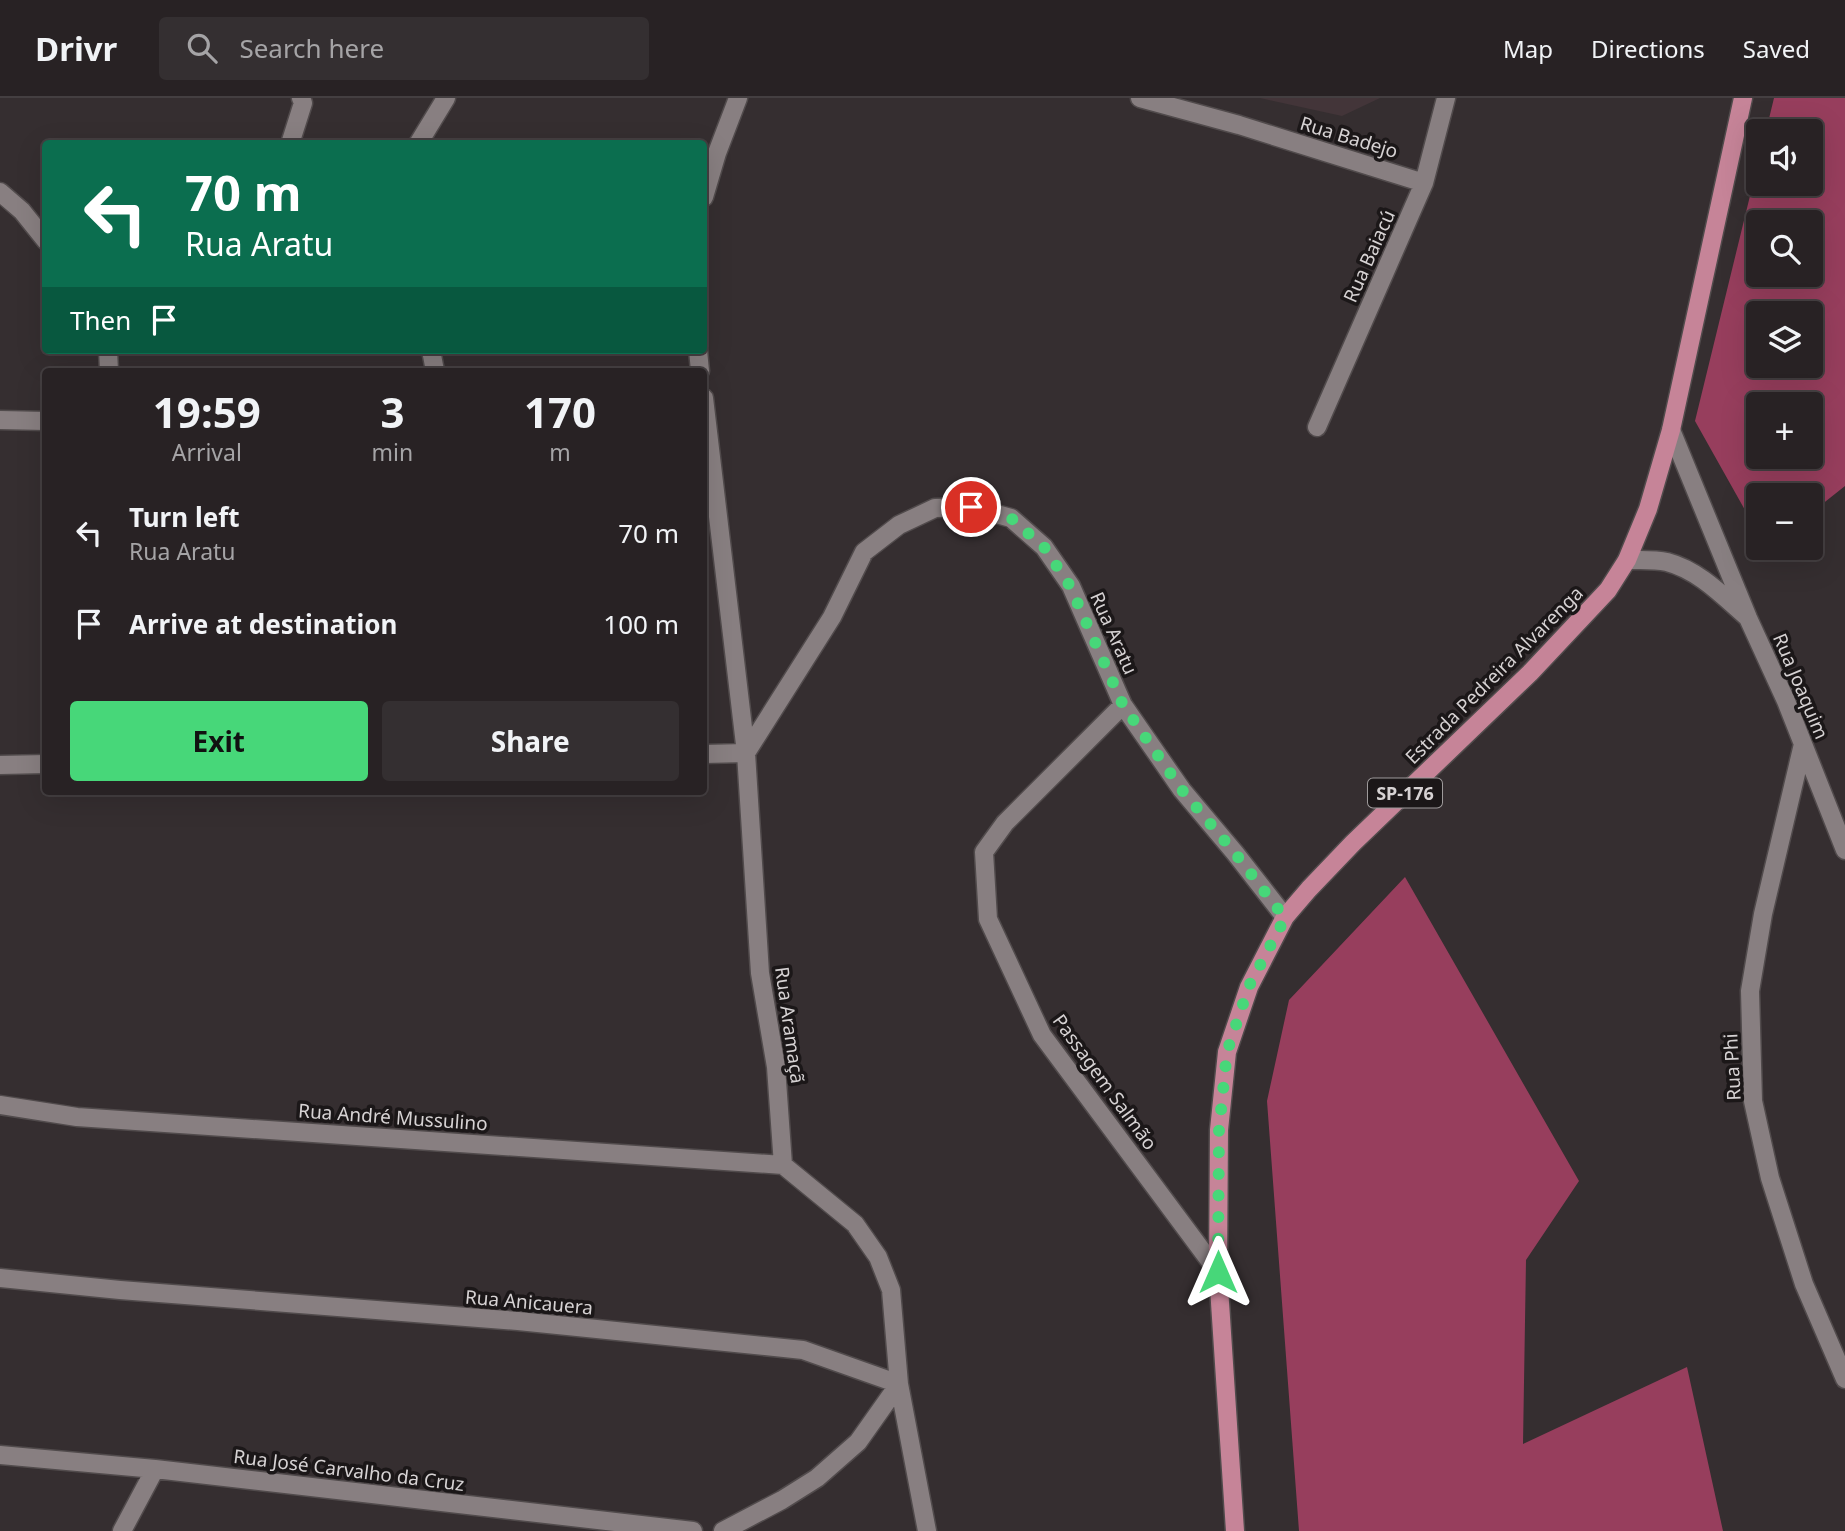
<!DOCTYPE html>
<html lang="en">
<head>
<meta charset="utf-8">
<style>
  body { margin:0; font-family:"Noto Sans",sans-serif; background:#342f31; color:#f1f3f6; height:100vh; display:flex; flex-direction:column; font-size:26px; white-space:nowrap }
  * { box-sizing:border-box; margin:0 }
  p { font-size:23px; color:#a5a4a6 }
  .icon { flex:none; width:38px; height:38px; fill:none; stroke:currentColor; stroke-width:2; stroke-linecap:round; stroke-linejoin:round }
  .map { position:relative; flex:1; overflow:hidden }
  .panel { position:absolute; left:42px; top:270px; width:665px; height:427px; display:flex; flex-direction:column; background:#282224; border-radius:7px; box-shadow:0 7px 28px #0002,0 0 0 2px #443f41 }
  .panel>* { flex:none }
  .top-card { position:absolute; left:42px; top:42px; width:665px; height:214px; border-radius:7px; box-shadow:0 7px 28px #0002,0 0 0 2px #443f41; background:#0b6e4f; color:#fff; overflow:hidden }
  .controls { position:absolute; left:1746px; top:21px; display:grid; gap:14px }
  .controls a { display:grid; place-items:center; width:77px; height:77px; border-radius:7px; background:#282224; box-shadow:0 7px 28px #0002,0 0 0 2px #443f41; font-size:35px }
  .pin { position:absolute; display:grid; place-items:center; width:60px; height:60px; color:#fff; margin:-30px; border:4px solid #fff; border-radius:50%; box-shadow:0 2px 7px #0007 }
  .me { position:absolute; width:77px; margin:-38px; rotate:0deg; stroke-linejoin:round; filter:drop-shadow(0 0 5px #0008) }
  .turn { display:flex; align-items:center; gap:24px; height:147px; padding:0 28px; font-size:32px }
  .turn .icon { width:91px; height:91px; stroke-width:2.5 }
  .turn b { display:block; font-size:49px; line-height:60px }
  .then { display:flex; align-items:center; height:66px; padding:0 28px; background:#0003; gap:14px; font-size:26px }
  .eta { display:flex; justify-content:space-evenly; align-items:center; height:119px; text-align:center }
  .eta b { font-size:42px; font-weight:700; line-height:49px }
  .action { display:flex; gap:14px; margin-top:auto; padding:14px 28px }
  .action a { flex:1; height:80px; border-radius:7px; background:#47d779; color:#111; font-size:28px; font-weight:700; line-height:80px; text-align:center }
  .action a+a { background:#342f31; color:#f1f3f6 }
  ul { padding:0; list-style:none }
  li { display:flex; align-items:center; gap:21px; height:91px; padding:0 28px }
  li div { flex:1 }
  li b { display:block; font-size:26px }
  li em { font-style:normal }
  header { display:flex; align-items:center; gap:42px; box-sizing:border-box; height:98px; padding:0 35px; background:#282224; border-bottom:2px solid #443f41 }
  header strong { font-size:33px }
  nav { display:flex; gap:38px; margin-inline-start:auto; font-size:24px }
  .search { width:490px; height:63px; background:#342f31; display:flex; align-items:center; gap:18px; box-sizing:border-box; padding:0 24px; border-radius:7px; color:#a5a4a6; font-size:26px }
  .map>svg:first-child { display:block }
  .built { fill:#433539 }
  .forest { fill:#973e5d; fill-rule:evenodd }
  .lines { fill:none; stroke-linecap:round; stroke-linejoin:round }
  .minor-casing { stroke:#514b4c; stroke-width:21 }
  .major-casing { stroke:#514b4c; stroke-width:21 }
  .minor { stroke:#887f81; stroke-width:18 }
  .major { stroke:#c68498; stroke-width:18 }
  .route { stroke:#47d779; stroke-width:12; stroke-dasharray:0 21.6 }
  .labels { text-anchor:middle; dominant-baseline:central; stroke-width:7; stroke-linejoin:round; paint-order:stroke }
  .shield { fill:#1b1718; stroke:#9e9a9b; stroke-width:2 }
  .shield-label { font-size:18px; font-weight:bold; fill:#d6d2d3 }
  .street-label { font-size:19px; fill:#d6d2d3; stroke:#1b1718 }
</style>
</head>
<body>
<header>
<strong>Drivr</strong>
<div class="search"><svg class="icon" aria-label="search" viewBox="0 0 24 24"><circle cx="10" cy="10" r="6"/><path d="M15 15l6 6"/></svg>Search here</div>
<nav><a>Map</a><a>Directions</a><a>Saved</a></nav>
</header>
<div class="map">
<svg width="1845" height="1433" viewBox="0 0 1845 1433">
  <rect width="100%" height="100%" fill="#352e30"/>
  <path class="built" d="M 1260,0 L 1380,0 L 1342,18 Z"/>
  <path class="forest" d="M 1774,0 L 1845,0 L 1845,388 L 1811,415 L 1811,397 L 1759,397 L 1759,437 L 1695,323 L 1759,61 L 1759,86 L 1811,86 L 1811,33 L 1766,33 ZM 1759,124 L 1811,124 L 1811,177 L 1759,177 ZM 1759,215 L 1811,215 L 1811,268 L 1759,268 ZM 1759,306 L 1811,306 L 1811,359 L 1759,359 Z
    M 1405,779 L 1579,1083 L 1526,1162 L 1523,1346 L 1687,1269 L 1723,1433 L 1299,1433 L 1267,1003 L 1289,902 Z"/>
  <g class="lines">
    <g class="minor-casing">
      <path id="minor" d="M 1140,0 L 1239,27 L 1424,85
        M 290,46 L 303,5 L 301,0
        M 418,46 L 446,0
        M 0,94 L 22,113 L 46,143
        M 704,99 L 717,55 L 738,0
        M 108,252 L 109,273
        M 431,252 L 435,273
        M 698,252 L 700,273
        M 704,300 L 746,655 L 760,875 L 776,969 L 783,1067 L 855,1126 L 878,1159 L 891,1192 L 899,1286 L 927,1433
        M 0,322 L 46,323
        M 1317,329 L 1424,85 L 1446,0
        M 1671,332 L 1748,520 L 1786,603 L 1845,752
        M 1627,462 C 1640,462 1654,461 1667,464 C 1698,472 1722,497 1746,518
        M 1123,607 L 1005,725 L 984,754 L 988,821 L 1042,937 L 1218,1174
        M 1803,646 L 1763,816 L 1750,893 L 1753,1003 L 1770,1080 L 1804,1186 L 1845,1281
        M 704,656 L 746,655 L 832,519 L 864,454 L 899,427 L 935,410 L 971,409 L 1011,420 L 1044,449 L 1071,488 L 1123,607 L 1182,692 L 1235,755 L 1285,819
        M 0,667 L 46,666
        M 0,1007 L 77,1019 L 783,1067
        M 0,1180 L 120,1192 L 518,1223 L 803,1252 L 899,1286
        M 0,1357 L 155,1371 L 693,1433
        M 122,1433 L 155,1371
        M 723,1433 L 782,1402 L 817,1380 L 858,1344 L 899,1286"/>
    </g>
    <g class="major-casing">
      <path id="major" d="M 1235,1433 L 1218,1174 L 1219,1032 L 1227,954 L 1249,889 L 1285,819 L 1309,791 L 1353,745 L 1530,575 L 1608,492 L 1627,462 L 1648,411 L 1671,332 L 1743,0"/>
    </g>
    <use href="#minor" class="minor"/>
    <use href="#major" class="major"/>
  </g>
  <g class="lines">
    <path class="route" d="M 971,409 L 1011,420 L 1044,449 L 1070,488 L 1123,607 L 1182,692 L 1235,755 L 1285,820 L 1249,888 L 1227,954 L 1219,1032 L 1218,1174"/>
  </g>
  <g class="labels">
    <rect class="shield" x="1368" y="680.5" width="74" height="29" rx="5"/>
    <g class="shield-label">
      <text x="1405" y="695">SP-176</text>
    </g>
    <g class="street-label">
      <text transform="translate(1349 39) rotate(17)">Rua Badejo</text>
      <text transform="translate(1369 158) rotate(-66)">Rua Baiacú</text>
      <text transform="translate(1114 535) rotate(66)">Rua Aratu</text>
      <text transform="translate(1494 577) rotate(-45)">Estrada Pedreira Alvarenga</text>
      <text transform="translate(1801 588) rotate(67)">Rua Joaquim</text>
      <text transform="translate(790 927) rotate(82)">Rua Aramaçã</text>
      <text transform="translate(1732 969) rotate(-93)">Rua Phi</text>
      <text transform="translate(1105 984) rotate(54)">Passagem Salmão</text>
      <text transform="translate(393 1019) rotate(4)">Rua André Mussulino</text>
      <text transform="translate(529 1204) rotate(5)">Rua Anicauera</text>
      <text transform="translate(349 1372) rotate(7)">Rua José Carvalho da Cruz</text>
    </g>
  </g>
</svg>
<div class="controls">
<a><svg class="icon" aria-label="sound" viewBox="0 0 24 24"><path d="M4 9h4l5-4v14l-5-4H4zM17 9q2 3 0 6"/></svg></a>
<a><svg class="icon" aria-label="search" viewBox="0 0 24 24"><circle cx="10" cy="10" r="6"/><path d="M15 15l6 6"/></svg></a>
<a><svg class="icon" aria-label="layers" viewBox="0 0 24 24"><path d="M12 4l9 5-9 5-9-5zM3 14l9 5 9-5"/></svg></a>
<a>+</a>
<a>−</a>
</div>
<div class="pin" style="left:971px;top:409px;background:#d93025"><svg class="icon" aria-label="arrive" viewBox="0 0 24 24"><path d="M6 21V4h12l-3 4 3 4H6"/></svg></div>
<svg class="me" style="left:1218px;top:1174px" viewBox="-20 -20 40 40"><path d="M0-17L14 15 0 8-14 15z" fill="#47d779" stroke="#fff" stroke-width="4"/></svg>
<div class="top-card">
<div class="turn"><svg class="icon" aria-label="left" viewBox="0 0 24 24"><path d="M17 20v-9H6M10 6l-5 5 5 5"/></svg><div><b>70 m</b>Rua Aratu</div></div>
<div class="then">Then<svg class="icon" aria-label="arrive" viewBox="0 0 24 24"><path d="M6 21V4h12l-3 4 3 4H6"/></svg></div>
</div>
<section class="panel">
<div class="eta">
<div><b>19:59</b><p>Arrival</p></div>
<div><b>3</b><p>min</p></div>
<div><b>170</b><p>m</p></div>
</div>
<ul>
<li><svg class="icon" aria-label="left" viewBox="0 0 24 24"><path d="M17 20v-9H6M10 6l-5 5 5 5"/></svg><div><b>Turn left</b><p>Rua Aratu</p></div><em>70 m</em></li>
<li><svg class="icon" aria-label="arrive" viewBox="0 0 24 24"><path d="M6 21V4h12l-3 4 3 4H6"/></svg><div><b>Arrive at destination</b></div><em>100 m</em></li>
</ul>
<div class="action"><a>Exit</a><a>Share</a></div>
</section>
</div>
</body>
</html>
